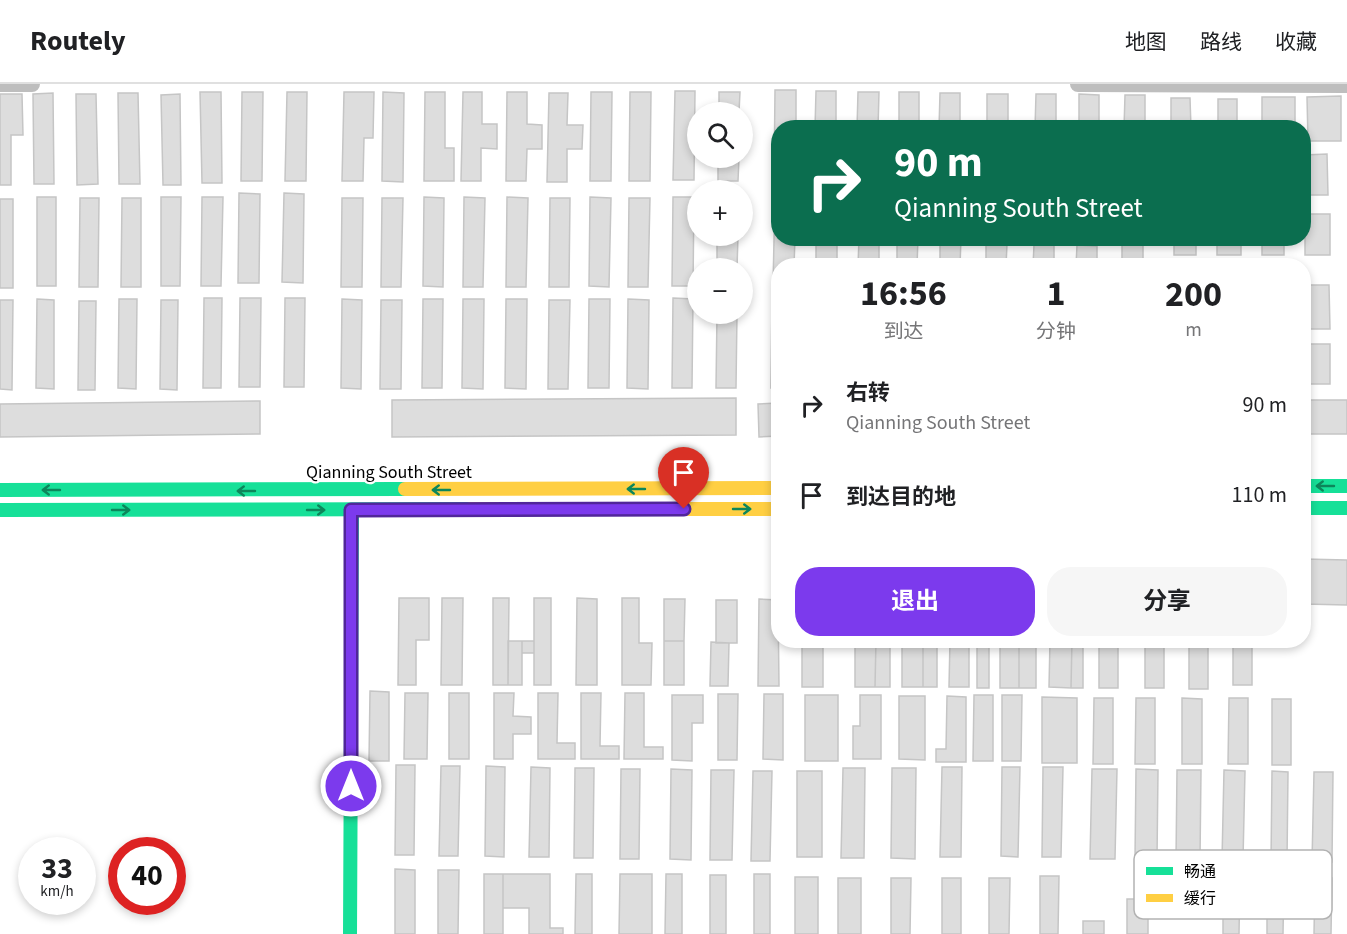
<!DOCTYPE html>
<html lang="zh">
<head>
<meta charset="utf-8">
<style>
  body { margin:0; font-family:"Source Sans 3","Noto Sans SC",sans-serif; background:#f6f6f6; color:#202124; height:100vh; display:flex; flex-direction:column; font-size:22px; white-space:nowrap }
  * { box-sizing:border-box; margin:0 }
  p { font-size:20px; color:#757577 }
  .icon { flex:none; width:33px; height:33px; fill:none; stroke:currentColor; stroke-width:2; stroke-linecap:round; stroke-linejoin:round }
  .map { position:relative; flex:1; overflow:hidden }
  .sheet { position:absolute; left:771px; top:174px; width:540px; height:390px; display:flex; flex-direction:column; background:#fff; border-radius:24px; box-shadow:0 3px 9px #0003 }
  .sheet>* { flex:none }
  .guide { position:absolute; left:771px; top:36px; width:540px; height:126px; border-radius:24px; box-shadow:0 3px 9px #0003; background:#0b6e4f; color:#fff; overflow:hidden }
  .fabs { position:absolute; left:687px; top:18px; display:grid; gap:12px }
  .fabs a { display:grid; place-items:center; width:66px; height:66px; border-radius:50%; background:#fff; box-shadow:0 3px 9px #0003; font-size:30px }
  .speed { position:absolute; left:18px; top:753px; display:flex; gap:12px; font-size:30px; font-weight:700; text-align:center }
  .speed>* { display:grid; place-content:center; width:78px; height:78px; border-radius:50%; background:#fff; box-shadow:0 3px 9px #0003; line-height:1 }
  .speed small { font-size:15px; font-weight:400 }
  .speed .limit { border:9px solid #d22; background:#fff; color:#111 }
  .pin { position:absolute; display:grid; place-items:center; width:51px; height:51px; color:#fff; margin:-62px -26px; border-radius:50% 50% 50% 0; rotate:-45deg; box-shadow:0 0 6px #0007 }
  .pin .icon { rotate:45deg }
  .me { position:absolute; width:66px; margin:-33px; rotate:0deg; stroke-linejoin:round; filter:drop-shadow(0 0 4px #0008) }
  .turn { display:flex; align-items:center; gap:21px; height:126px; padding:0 24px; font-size:27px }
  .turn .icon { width:78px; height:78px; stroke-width:2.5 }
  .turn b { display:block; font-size:42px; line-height:51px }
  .eta { display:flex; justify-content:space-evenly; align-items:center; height:102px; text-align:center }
  .eta b { font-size:36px; font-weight:700; line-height:42px }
  .primary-button { display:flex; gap:12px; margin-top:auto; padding:12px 24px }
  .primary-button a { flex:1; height:69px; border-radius:24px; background:#7c3aed; color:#fff; font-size:24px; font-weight:700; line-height:69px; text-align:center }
  .primary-button a+a { background:#f6f6f6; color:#202124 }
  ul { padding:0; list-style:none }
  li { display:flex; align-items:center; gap:18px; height:90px; padding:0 24px }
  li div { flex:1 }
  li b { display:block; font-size:22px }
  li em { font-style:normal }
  header { display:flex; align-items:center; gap:36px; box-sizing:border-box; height:84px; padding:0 30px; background:#fff; border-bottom:2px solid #e0e0e0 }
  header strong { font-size:28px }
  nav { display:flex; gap:33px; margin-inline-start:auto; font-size:21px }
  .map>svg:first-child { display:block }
  .building { fill:#ddd; stroke:#c5c5c5; stroke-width:1.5 }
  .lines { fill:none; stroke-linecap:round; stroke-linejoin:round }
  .street { stroke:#bebebe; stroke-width:16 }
  .fast { stroke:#16e098; stroke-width:14 }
  .slow { stroke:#ffcf43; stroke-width:14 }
  .oneway { stroke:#0d865b }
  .route-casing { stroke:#51269a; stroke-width:15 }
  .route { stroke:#7c3aed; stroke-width:10 }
  .labels { text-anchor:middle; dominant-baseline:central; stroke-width:4.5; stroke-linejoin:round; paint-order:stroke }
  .street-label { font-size:18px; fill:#000; stroke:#fff }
  .key { fill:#fff; stroke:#b2b2b2; stroke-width:1.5 }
  .key-label { font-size:16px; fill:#000 }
</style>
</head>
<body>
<header>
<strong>Routely</strong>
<nav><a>地图</a><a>路线</a><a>收藏</a></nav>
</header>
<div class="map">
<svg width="1347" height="850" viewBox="0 0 1347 850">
  <rect width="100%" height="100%" fill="#fff"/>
  <path class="building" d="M 775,6 L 796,6 L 796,44 L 778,44 L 778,95 L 774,95 Z
    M 675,7 L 695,7 L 694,96 L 673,96 Z
    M 816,7 L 836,7 L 836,44 L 815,44 Z
    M 200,8 L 221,8 L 222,99 L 202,99 Z
    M 242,8 L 263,8 L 262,97 L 241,97 Z
    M 287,8 L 307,8 L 306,97 L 285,97 Z
    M 344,8 L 374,8 L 373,54 L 364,54 L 363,97 L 342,97 Z
    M 383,8 L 404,9 L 403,98 L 382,97 Z
    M 425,8 L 445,8 L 445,64 L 454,64 L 454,97 L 424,97 Z
    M 463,8 L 482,8 L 482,40 L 497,40 L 497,65 L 481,64 L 481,97 L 461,97 Z
    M 507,8 L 527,8 L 527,40 L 542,41 L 542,65 L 527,65 L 526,97 L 506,97 Z
    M 591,8 L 612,8 L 611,97 L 590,97 Z
    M 630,8 L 651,8 L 650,97 L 629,97 Z
    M 719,8 L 740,8 L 739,28 L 719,28 Z
    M 858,8 L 879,8 L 878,44 L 857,44 Z
    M 899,8 L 919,8 L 919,44 L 899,44 Z
    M 53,9 L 54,100 L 34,100 L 33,10 Z
    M 118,9 L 138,9 L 140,100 L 119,100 Z
    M 549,9 L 568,9 L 567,41 L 583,41 L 582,65 L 567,65 L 567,98 L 547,98 Z
    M 940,9 L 960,9 L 960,44 L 939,44 Z
    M 0,10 L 22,10 L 23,51 L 11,51 L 11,101 L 0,101 Z
    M 76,10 L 96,10 L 98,100 L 77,101 Z
    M 180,10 L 181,101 L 163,101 L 161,11 Z
    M 987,10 L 1008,10 L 1008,44 L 987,44 Z
    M 1036,10 L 1056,10 L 1056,44 L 1035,44 Z
    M 1079,10 L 1099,11 L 1099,44 L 1079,44 Z
    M 1125,11 L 1145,11 L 1145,44 L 1124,44 Z
    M 1341,12 L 1341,57 L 1308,57 L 1307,13 Z
    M 1262,13 L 1295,13 L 1295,44 L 1262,44 Z
    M 1171,14 L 1190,14 L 1191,44 L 1171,44 Z
    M 1218,15 L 1237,15 L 1237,44 L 1218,44 Z
    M 1327,70 L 1328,111 L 1304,111 L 1304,71 Z
    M 718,74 L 739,74 L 738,97 L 718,97 Z
    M 239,109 L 260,110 L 259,199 L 238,199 Z
    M 284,109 L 304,110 L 303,199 L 282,198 Z
    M 775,112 L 778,112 L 778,154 L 795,154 L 794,182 L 778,182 L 778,201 L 773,201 Z
    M 37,113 L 56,113 L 56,202 L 37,202 Z
    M 161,113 L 181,113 L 180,202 L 161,202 Z
    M 202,113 L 223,113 L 221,202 L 201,202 Z
    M 424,113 L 444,114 L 443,203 L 423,202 Z
    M 464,113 L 485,114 L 483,203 L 463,203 Z
    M 507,113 L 528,114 L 526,203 L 506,203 Z
    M 590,113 L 611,114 L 609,203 L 589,202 Z
    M 673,113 L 694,113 L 693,202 L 672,202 Z
    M 80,114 L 99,114 L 98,203 L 79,203 Z
    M 122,114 L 141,114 L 141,203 L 121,203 Z
    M 342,114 L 363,114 L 362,203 L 341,203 Z
    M 382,114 L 403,114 L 401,203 L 381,203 Z
    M 550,114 L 570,114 L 569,203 L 549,203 Z
    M 629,114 L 650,114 L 648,203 L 628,203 Z
    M 0,115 L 13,115 L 13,204 L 0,204 Z
    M 1305,130 L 1330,130 L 1330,171 L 1305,171 Z
    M 717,152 L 738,152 L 737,184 L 717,184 Z
    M 816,154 L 837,154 L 837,182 L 816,182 Z
    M 859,154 L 879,154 L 879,182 L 858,182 Z
    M 897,154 L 918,154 L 917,182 L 897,182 Z
    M 940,154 L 961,154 L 960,182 L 940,182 Z
    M 986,154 L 1007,154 L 1007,160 L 986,160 Z
    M 1034,154 L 1054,154 L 1054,161 L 1034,161 Z
    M 1077,154 L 1097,154 L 1097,162 L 1077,161 Z
    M 1122,154 L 1143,154 L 1143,182 L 1122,182 Z
    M 1174,154 L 1196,154 L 1196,171 L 1174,171 Z
    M 1217,154 L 1241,154 L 1241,171 L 1217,171 Z
    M 1262,154 L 1284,154 L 1284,171 L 1262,171 Z
    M 986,160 L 1007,160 L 1006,182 L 986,182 Z
    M 1034,161 L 1054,161 L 1054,182 L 1033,182 Z
    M 1077,161 L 1097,162 L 1097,182 L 1076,182 Z
    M 1304,201 L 1329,201 L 1330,245 L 1304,245 Z
    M 204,214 L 222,214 L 221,304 L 203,304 Z
    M 240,214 L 261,214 L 260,303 L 239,303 Z
    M 285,214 L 305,214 L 304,303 L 284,303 Z
    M 673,214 L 693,215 L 692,304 L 672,304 Z
    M 37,215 L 54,216 L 54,305 L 36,304 Z
    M 119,215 L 137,215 L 136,305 L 118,304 Z
    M 342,215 L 362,216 L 361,305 L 341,304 Z
    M 423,215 L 443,215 L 442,304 L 422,304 Z
    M 463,215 L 484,215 L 483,305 L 462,304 Z
    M 506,215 L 527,215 L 526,305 L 505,304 Z
    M 589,215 L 610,215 L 609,304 L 588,304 Z
    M 628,215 L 649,216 L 648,305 L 627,304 Z
    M 772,215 L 778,215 L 778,304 L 771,304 Z
    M 0,216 L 13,216 L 12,306 L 0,305 Z
    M 161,216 L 178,216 L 177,306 L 160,305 Z
    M 381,216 L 402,216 L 401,305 L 380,305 Z
    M 549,216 L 570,216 L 568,305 L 548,305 Z
    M 79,217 L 96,217 L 95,306 L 78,306 Z
    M 717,230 L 737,230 L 736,304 L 716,304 Z
    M 1305,260 L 1330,260 L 1330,300 L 1305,300 Z
    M 736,314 L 736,351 L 392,353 L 392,316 Z
    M 1304,316 L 1347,316 L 1347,350 L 1304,350 Z
    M 260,317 L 260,350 L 0,353 L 0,320 Z
    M 778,319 L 778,352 L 759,353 L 758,320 Z
    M 1304,475 L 1347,476 L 1347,521 L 1304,520 Z
    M 399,514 L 429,514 L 429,556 L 416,556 L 416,601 L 398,601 Z
    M 442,514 L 463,514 L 462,601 L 441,601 Z
    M 493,514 L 509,514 L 508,601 L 493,601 Z
    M 534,514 L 551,514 L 551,601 L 534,601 Z
    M 577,514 L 597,515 L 597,601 L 576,601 Z
    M 622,514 L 639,514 L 639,559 L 652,559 L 651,601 L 622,601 Z
    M 664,515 L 685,515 L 684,557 L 664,557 Z
    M 759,515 L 778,516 L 779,602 L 758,602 Z
    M 716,516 L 737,516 L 737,559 L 716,559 Z
    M 802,556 L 823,556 L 823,603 L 802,603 Z
    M 855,556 L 876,556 L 875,603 L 855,603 Z
    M 876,556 L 890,556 L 890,603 L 875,603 Z
    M 902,556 L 923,556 L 923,603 L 902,603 Z
    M 923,556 L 937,556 L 937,603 L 923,603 Z
    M 950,556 L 969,556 L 969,603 L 949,603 Z
    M 977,556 L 989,556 L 989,604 L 977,604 Z
    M 1000,556 L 1019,556 L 1019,604 L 1000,604 Z
    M 1050,556 L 1072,556 L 1071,604 L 1049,603 Z
    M 1072,556 L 1083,556 L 1083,604 L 1071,604 Z
    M 1099,556 L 1118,556 L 1118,604 L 1099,604 Z
    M 1145,556 L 1164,556 L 1164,604 L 1145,604 Z
    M 1189,556 L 1208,556 L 1208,605 L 1189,605 Z
    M 1233,556 L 1252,556 L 1252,601 L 1233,601 Z
    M 508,557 L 522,557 L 522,601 L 508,601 Z
    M 522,557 L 534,557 L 534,569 L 522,569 Z
    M 664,557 L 684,557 L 684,601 L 664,601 Z
    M 711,558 L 729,559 L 728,602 L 710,602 Z
    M 1019,563 L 1036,563 L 1036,604 L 1019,604 Z
    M 370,607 L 389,608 L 389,677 L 369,677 Z
    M 405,609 L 428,609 L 427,675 L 404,675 Z
    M 449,609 L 469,609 L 469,675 L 449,675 Z
    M 494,609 L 514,609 L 513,632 L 531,633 L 531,650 L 513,650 L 513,675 L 494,675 Z
    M 538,609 L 558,609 L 557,659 L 575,659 L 575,675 L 538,675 Z
    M 581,609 L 601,609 L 600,662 L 619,662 L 619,675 L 581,675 Z
    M 625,609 L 644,609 L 644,663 L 663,663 L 663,675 L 624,675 Z
    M 718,610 L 738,610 L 737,676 L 718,676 Z
    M 764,610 L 783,610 L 783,676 L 763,675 Z
    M 672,611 L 703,611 L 703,639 L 692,639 L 692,677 L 672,676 Z
    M 805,611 L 838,611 L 838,677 L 805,677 Z
    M 860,611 L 881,611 L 881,675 L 853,675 L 853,642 L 860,642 Z
    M 974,611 L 993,611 L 993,677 L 973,677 Z
    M 1002,611 L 1022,611 L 1021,677 L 1002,677 Z
    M 899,612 L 925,612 L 925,676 L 899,675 Z
    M 947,612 L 966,613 L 966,678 L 936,678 L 936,665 L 946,665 Z
    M 1042,613 L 1077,614 L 1077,679 L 1042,679 Z
    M 1094,614 L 1113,614 L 1113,680 L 1093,680 Z
    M 1136,614 L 1155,614 L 1155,680 L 1135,680 Z
    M 1182,614 L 1202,615 L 1202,680 L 1182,680 Z
    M 1229,614 L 1248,614 L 1248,680 L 1228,680 Z
    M 1272,615 L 1291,615 L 1291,681 L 1272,681 Z
    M 396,681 L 415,681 L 414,771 L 395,771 Z
    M 441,682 L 460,682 L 458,772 L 439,772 Z
    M 486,682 L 505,683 L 504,773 L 485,772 Z
    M 531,683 L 550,684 L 549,773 L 529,773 Z
    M 942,683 L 962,683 L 961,773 L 940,773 Z
    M 1002,683 L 1020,683 L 1018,773 L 1001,772 Z
    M 1043,683 L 1063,683 L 1061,773 L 1042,773 Z
    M 575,684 L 594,684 L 593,774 L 574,774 Z
    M 843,684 L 865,684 L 864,774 L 841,774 Z
    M 892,684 L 916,684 L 915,775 L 891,774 Z
    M 621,685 L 640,685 L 639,775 L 620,775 Z
    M 671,685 L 692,686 L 691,776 L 670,775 Z
    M 1092,685 L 1117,685 L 1115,775 L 1090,775 Z
    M 1136,685 L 1158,686 L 1157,776 L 1135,775 Z
    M 711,686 L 734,686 L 732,776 L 710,776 Z
    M 1177,686 L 1201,686 L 1200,776 L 1176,776 Z
    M 1224,686 L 1245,687 L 1243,776 L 1222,776 Z
    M 753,687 L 772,687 L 770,777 L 751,777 Z
    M 797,687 L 822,687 L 822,773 L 797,773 Z
    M 1272,687 L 1288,688 L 1287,778 L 1271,777 Z
    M 1314,688 L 1333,688 L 1332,778 L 1312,778 Z
    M 395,785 L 415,786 L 415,850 L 395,850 Z
    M 438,786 L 459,786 L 458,850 L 438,850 Z
    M 484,790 L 503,790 L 503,850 L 484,850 Z
    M 503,790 L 550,790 L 550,844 L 563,844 L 563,850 L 529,850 L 529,824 L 503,824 Z
    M 576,790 L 592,790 L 592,850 L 575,850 Z
    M 620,790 L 652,790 L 652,850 L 619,850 Z
    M 666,790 L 682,790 L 682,850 L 665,850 Z
    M 754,790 L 770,790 L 770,850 L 754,850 Z
    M 710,791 L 726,791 L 726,850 L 710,850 Z
    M 1040,792 L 1059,792 L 1058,850 L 1040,850 Z
    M 1223,792 L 1240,792 L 1239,850 L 1223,850 Z
    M 795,793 L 818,793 L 818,850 L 795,850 Z
    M 1267,793 L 1284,793 L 1283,850 L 1267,850 Z
    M 838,794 L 861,794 L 861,850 L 838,850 Z
    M 891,794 L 911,794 L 910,850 L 891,850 Z
    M 942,794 L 961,794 L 961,850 L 942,850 Z
    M 989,794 L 1010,794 L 1009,850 L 989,850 Z
    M 1315,794 L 1332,794 L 1331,850 L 1314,850 Z
    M 1127,815 L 1148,815 L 1148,850 L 1127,850 Z
    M 1083,837 L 1104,837 L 1104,850 L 1083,850 Z"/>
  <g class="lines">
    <path class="street" d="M 0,0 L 32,0
      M 1078,0 L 1347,1"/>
    <path class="fast" d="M 1304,402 L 1347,402
      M 0,406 L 405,405
      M 1304,424 L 1347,424
      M 0,426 L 471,425
      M 350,850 L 352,426"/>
    <path class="slow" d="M 405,405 L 778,404
      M 471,425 L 778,425"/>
  </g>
  <defs><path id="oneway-shaft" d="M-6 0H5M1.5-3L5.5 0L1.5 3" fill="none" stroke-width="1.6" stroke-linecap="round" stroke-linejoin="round" transform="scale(1.5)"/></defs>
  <g class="oneway">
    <use href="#oneway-shaft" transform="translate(1325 402) rotate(180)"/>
    <use href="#oneway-shaft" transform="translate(636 405) rotate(180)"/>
    <use href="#oneway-shaft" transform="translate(51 406) rotate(-180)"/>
    <use href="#oneway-shaft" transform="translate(441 406) rotate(180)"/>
    <use href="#oneway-shaft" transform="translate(246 407) rotate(180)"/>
    <use href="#oneway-shaft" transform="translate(742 425)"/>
    <use href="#oneway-shaft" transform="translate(121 426)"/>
    <use href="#oneway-shaft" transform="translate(316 426)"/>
  </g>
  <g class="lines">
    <g class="route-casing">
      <path id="route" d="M 351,702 L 351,426 L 684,425"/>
    </g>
    <use href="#route" class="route"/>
  </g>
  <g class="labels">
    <g class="street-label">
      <text x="389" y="388">Qianning South Street</text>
    </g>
  </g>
  <rect x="1134" y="766" width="198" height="69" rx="9" class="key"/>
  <rect x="1146" y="783" width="27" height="8" fill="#16e098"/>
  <rect x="1146" y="810" width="27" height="8" fill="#ffcf43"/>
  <g class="key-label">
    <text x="1184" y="793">畅通</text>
    <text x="1184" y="820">缓行</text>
  </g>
</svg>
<div class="fabs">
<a><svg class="icon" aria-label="search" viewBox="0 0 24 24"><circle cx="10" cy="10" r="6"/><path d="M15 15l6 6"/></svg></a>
<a>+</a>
<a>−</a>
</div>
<div class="speed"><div>33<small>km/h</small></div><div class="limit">40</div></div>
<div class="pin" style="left:684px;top:425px;background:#d93025"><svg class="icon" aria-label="arrive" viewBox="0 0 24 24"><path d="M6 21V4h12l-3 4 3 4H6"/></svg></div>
<svg class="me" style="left:351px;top:702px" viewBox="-20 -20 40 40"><circle r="17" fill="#7c3aed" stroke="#fff" stroke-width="3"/><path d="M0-11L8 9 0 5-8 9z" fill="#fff"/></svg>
<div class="guide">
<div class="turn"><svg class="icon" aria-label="right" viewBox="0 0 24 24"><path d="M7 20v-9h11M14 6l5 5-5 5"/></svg><div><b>90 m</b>Qianning South Street</div></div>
</div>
<section class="sheet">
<div class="eta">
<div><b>16:56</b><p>到达</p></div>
<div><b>1</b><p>分钟</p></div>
<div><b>200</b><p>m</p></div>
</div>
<ul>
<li><svg class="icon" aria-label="right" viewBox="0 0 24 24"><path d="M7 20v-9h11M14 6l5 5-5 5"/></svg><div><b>右转</b><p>Qianning South Street</p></div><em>90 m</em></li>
<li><svg class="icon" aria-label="arrive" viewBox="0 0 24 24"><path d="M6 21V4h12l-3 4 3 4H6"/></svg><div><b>到达目的地</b></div><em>110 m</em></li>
</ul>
<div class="primary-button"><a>退出</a><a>分享</a></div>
</section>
</div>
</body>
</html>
